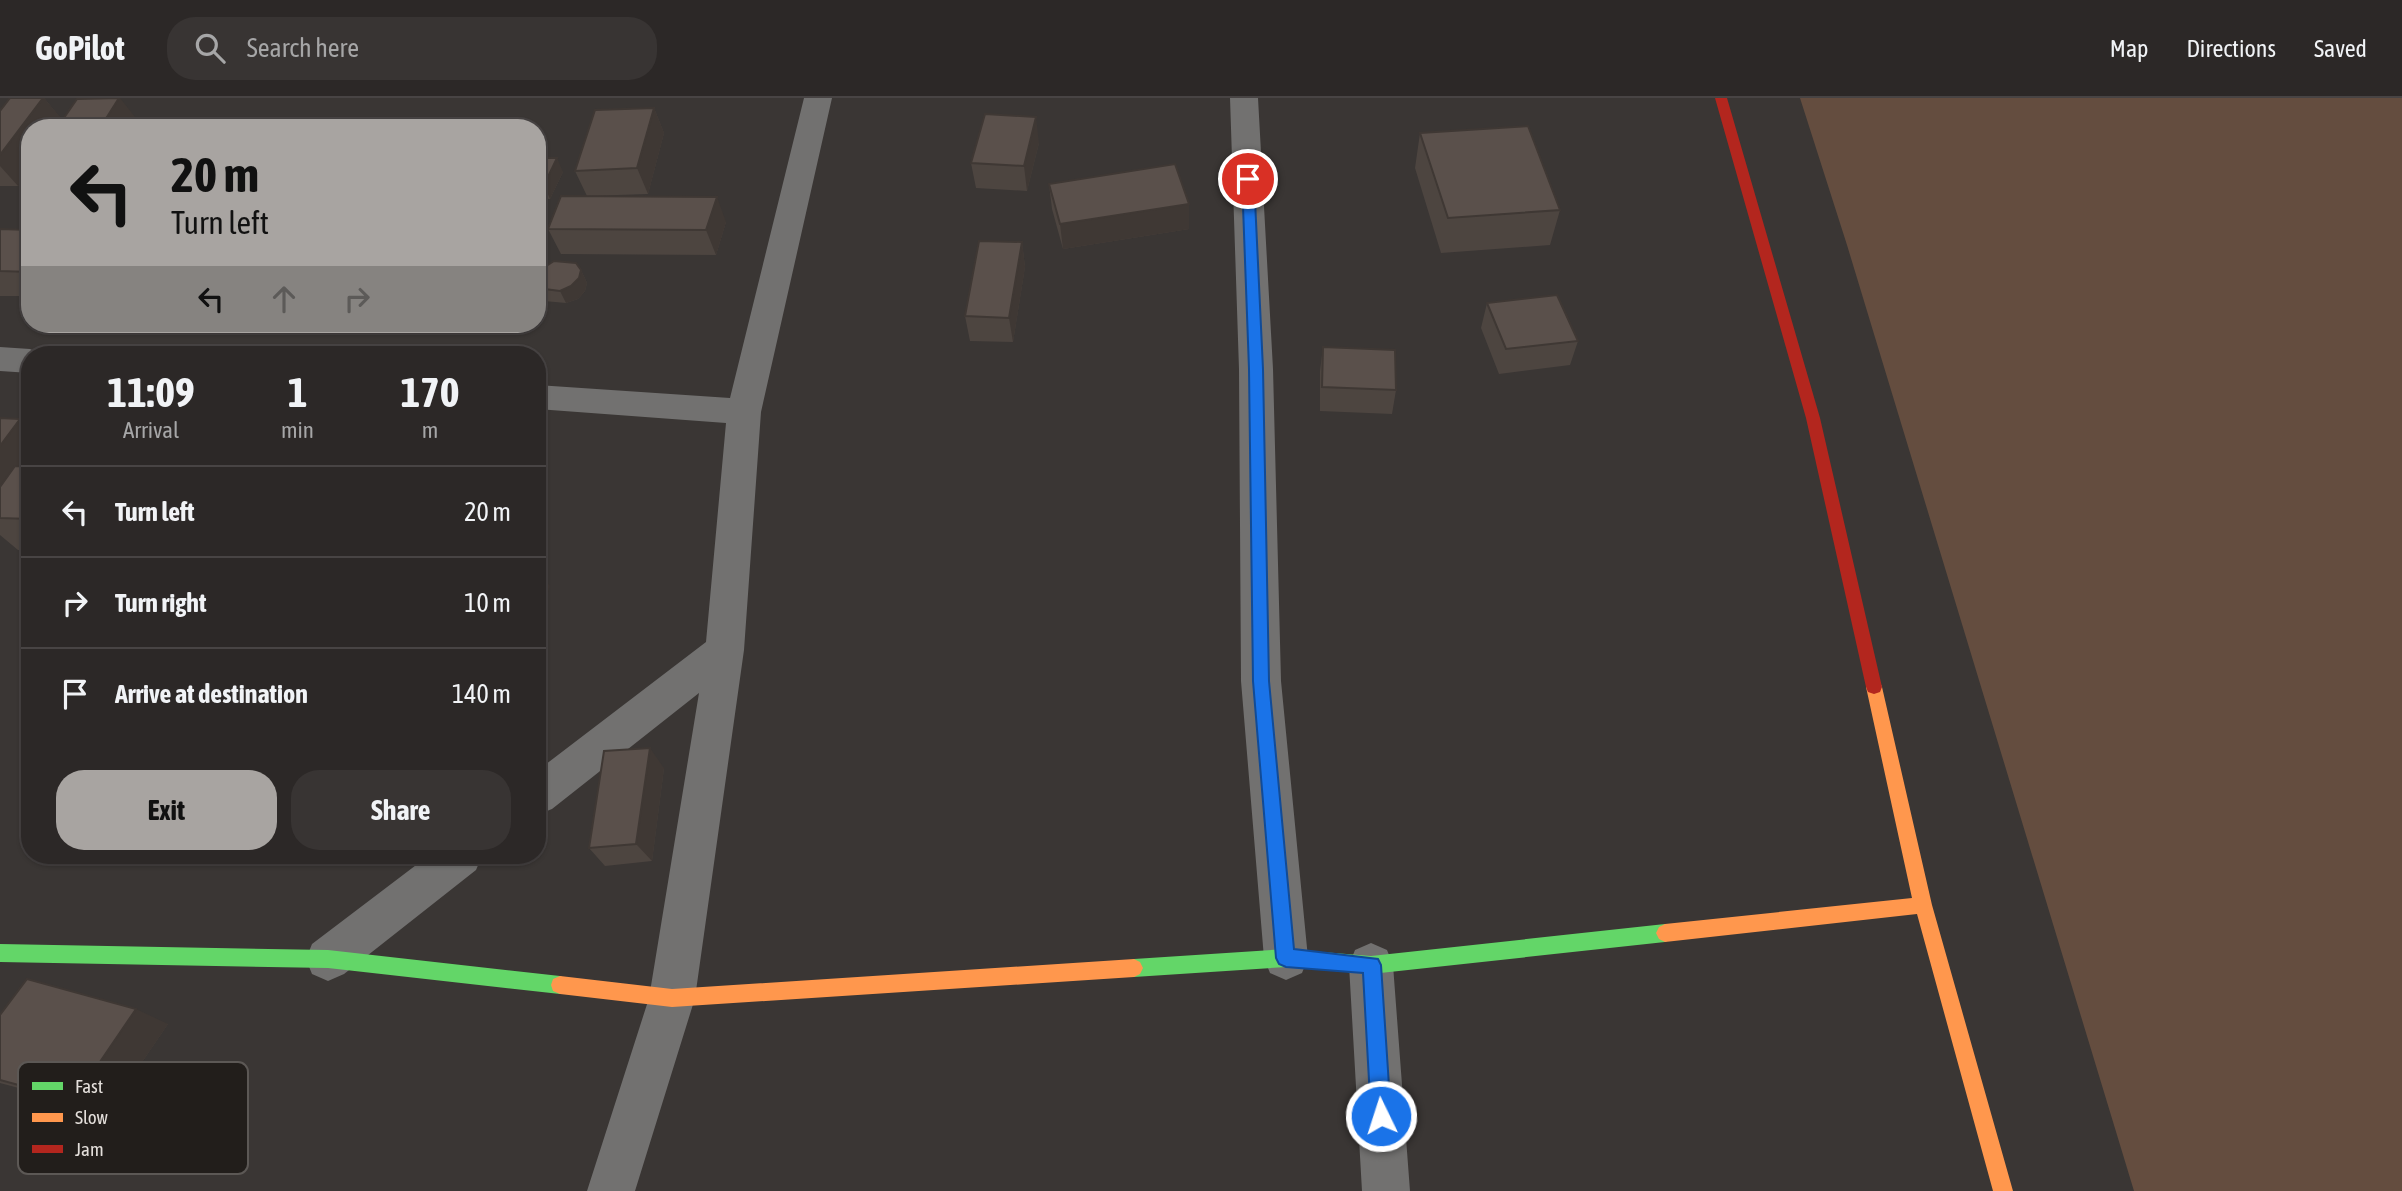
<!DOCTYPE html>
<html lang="en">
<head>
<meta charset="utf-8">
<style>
  body { margin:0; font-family:"Asap Condensed",sans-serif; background:#383433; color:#f1f3f6; height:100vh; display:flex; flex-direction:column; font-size:26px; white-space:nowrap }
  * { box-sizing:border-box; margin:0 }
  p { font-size:23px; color:#a6a6a7 }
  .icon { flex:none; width:38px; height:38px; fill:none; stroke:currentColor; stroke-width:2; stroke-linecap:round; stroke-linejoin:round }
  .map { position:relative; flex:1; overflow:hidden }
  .panel { position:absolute; left:21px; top:248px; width:525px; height:518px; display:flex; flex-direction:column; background:#2c2827; border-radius:28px; box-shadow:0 2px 5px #0004,0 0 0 2px #484444 }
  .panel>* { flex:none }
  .top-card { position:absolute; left:21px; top:21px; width:525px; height:214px; border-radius:28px; box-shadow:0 2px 5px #0004,0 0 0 2px #484444; background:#a8a4a1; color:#111; overflow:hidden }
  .pin { position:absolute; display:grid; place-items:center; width:60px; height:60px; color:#fff; margin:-30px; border:4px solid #fff; border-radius:50%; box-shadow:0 2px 7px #0007 }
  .me { position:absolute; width:77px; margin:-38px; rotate:356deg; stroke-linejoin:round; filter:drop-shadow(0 0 5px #0008) }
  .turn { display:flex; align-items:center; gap:24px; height:147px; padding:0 35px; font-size:32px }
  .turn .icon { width:91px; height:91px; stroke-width:2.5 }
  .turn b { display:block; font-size:49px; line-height:60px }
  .lanes { display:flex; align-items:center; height:66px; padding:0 35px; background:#0003; justify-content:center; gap:35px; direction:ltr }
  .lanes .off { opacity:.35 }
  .eta { display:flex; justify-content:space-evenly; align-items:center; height:119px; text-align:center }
  .eta b { font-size:42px; font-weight:700; line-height:49px }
  .button { display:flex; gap:14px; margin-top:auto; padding:14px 35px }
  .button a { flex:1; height:80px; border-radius:28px; background:#a8a4a1; color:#111; font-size:28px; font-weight:700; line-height:80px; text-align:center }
  .button a+a { background:#383433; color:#f1f3f6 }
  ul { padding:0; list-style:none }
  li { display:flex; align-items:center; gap:21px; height:91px; padding:0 35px; border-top:2px solid #484444 }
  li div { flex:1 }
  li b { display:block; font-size:26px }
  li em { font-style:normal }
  header { display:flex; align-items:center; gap:42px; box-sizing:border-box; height:98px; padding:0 35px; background:#2c2827; border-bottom:2px solid #484444 }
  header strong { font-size:33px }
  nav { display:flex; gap:38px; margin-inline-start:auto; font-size:24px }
  .search { width:490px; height:63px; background:#383433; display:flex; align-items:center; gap:18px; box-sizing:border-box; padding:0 24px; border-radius:28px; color:#a6a6a7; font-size:26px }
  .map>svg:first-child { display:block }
  .green { fill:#644d3f }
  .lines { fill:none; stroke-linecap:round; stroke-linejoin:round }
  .street { fill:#727170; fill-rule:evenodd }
  .fast { fill:#63d668; fill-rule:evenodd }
  .slow { fill:#ff974d; fill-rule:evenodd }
  .jam { fill:#b3261e; fill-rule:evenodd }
  .wall { fill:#4d4540 }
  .shaded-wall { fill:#3f3834 }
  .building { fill:#5a504b; stroke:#3f3834; stroke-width:2 }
  .route { fill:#1a73e8; stroke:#114b97; stroke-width:2 }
  .key { fill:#221e1b; stroke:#5c5855; stroke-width:2 }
  .key-label { font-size:19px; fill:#e4dfdb }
</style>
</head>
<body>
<header>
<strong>GoPilot</strong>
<div class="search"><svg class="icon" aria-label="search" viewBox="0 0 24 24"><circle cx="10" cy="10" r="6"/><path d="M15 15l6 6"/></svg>Search here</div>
<nav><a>Map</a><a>Directions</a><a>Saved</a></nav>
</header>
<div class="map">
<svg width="2402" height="1093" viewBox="0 0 2402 1093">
  <rect width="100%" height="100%" fill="#3a3634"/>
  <path class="green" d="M 1800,0 L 2402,0 L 2402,1093 L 2134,1093 L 1847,147 Z"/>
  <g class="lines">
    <path class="street" d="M 804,0 L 832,0 L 761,314 L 744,552 L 695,900 L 635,1093 L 587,1093 L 649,900 L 699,595 L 552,711 L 537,717 L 537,673 L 706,544 L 726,325 L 537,311 L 537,287 L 730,300 Z
      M 1230,0 L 1258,0 L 1273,271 L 1281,583 L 1308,860 L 1302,875 L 1286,882 L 1270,875 L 1264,860 L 1241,583 L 1239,271 Z
      M 0,249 L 30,251 L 43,257 L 30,257 L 30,275 L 0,273 Z
      M 428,758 L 482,758 L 476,772 L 344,876 L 328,883 L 312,876 L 306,861 L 312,846 Z
      M 1371,845 L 1387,852 L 1393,867 L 1410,1093 L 1362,1093 L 1349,867 L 1355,852 Z"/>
    <path class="fast" d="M 1665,826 L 1671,829 L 1674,835 L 1671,841 L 1665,844 L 1371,876 L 1286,869 L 1134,879 L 1128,876 L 1125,870 L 1128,864 L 1134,861 L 1286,851 L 1371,858 Z
      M 0,846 L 328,852 L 560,878 L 567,881 L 569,887 L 567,893 L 560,896 L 328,870 L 0,864 Z"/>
    <path class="slow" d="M 1874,582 L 1880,584 L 1882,589 L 1932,807 L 2013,1093 L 1993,1093 L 1917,816 L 1665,844 L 1659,841 L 1656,835 L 1659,829 L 1665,826 L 1912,800 L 1866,589 L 1868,584 Z
      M 1134,861 L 1140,864 L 1143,870 L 1140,876 L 1134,879 L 672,909 L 560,896 L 553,893 L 551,887 L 553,881 L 560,878 L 672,891 Z"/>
    <path class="jam" d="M 1715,0 L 1727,0 L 1820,320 L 1882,589 L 1880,594 L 1874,596 L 1868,594 L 1866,589 L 1806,320 Z"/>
  </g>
  <path class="wall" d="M 44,0 L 62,22 L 139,24 L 136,30 L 30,30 L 30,73 L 18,88 L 0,88 L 0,13 Z
    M 654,10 L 664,35 L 648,96 L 588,98 L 726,124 L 716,157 L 561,156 L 548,131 L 587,98 L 575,73 Z
    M 1420,35 L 1560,112 L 1550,147 L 1441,155 L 1415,70 Z
    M 1039,45 L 1027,93 L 976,90 L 971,65 Z
    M 537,60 L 563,74 L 550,101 L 537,100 Z
    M 1049,86 L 1189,106 L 1189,131 L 1063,151 L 1052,111 Z
    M 0,131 L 30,132 L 30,198 L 0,198 Z
    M 1022,144 L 1025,169 L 1013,244 L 970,243 L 965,218 Z
    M 581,172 L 587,185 L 585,193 L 578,201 L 566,205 L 544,203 L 537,191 L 537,174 Z
    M 1487,205 L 1578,243 L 1570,267 L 1499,276 L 1481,230 Z
    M 1323,249 L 1396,292 L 1392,316 L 1320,313 L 1320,273 Z
    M 0,320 L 20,321 L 30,330 L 30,452 L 18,452 L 0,437 Z
    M 664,670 L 652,763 L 605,768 L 589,750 Z
    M 0,917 L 168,926 L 108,1014 L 0,985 Z"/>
  <path class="shaded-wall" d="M 44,0 L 65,25 L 61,30 L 30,30 L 30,73 L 18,88 L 0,68 L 0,57 Z
    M 119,0 L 120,0 L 139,24 L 136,30 L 100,30 Z
    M 654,10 L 664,35 L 648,96 L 637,70 Z
    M 1036,19 L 1039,45 L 1027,93 L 1024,68 Z
    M 557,60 L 563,74 L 550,101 L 544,87 Z
    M 717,99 L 726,124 L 716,157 L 706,132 Z
    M 1189,106 L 1189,131 L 1063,151 L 1060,126 Z
    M 1022,144 L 1025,169 L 1013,244 L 1009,220 Z
    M 581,172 L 587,185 L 585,193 L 578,201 L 566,205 L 560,193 Z
    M 20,321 L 30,330 L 30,368 L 0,411 L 0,348 Z
    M 537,469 L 550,488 L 537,524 Z
    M 650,650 L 664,670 L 652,763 L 636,746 Z
    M 136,911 L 168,926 L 108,1014 L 74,1002 Z"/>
  <path class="building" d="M 10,0 L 43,0 L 0,57 L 0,13 Z
    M 119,0 L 100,30 L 57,30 L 77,1 Z
    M 654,10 L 637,70 L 575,73 L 595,12 Z
    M 985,16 L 1036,19 L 1024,68 L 971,65 Z
    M 1528,28 L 1560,112 L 1448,120 L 1420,35 Z
    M 537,60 L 557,60 L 544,87 L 537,87 Z
    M 1175,66 L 1189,106 L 1060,126 L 1049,86 Z
    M 561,98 L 717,99 L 706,132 L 548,131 Z
    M 0,131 L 30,132 L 30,174 L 0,173 Z
    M 979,143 L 1022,144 L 1009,220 L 965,218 Z
    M 554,163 L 576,165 L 581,172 L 579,180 L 571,188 L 560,193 L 537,190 L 537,174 Z
    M 1557,197 L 1578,243 L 1506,251 L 1487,205 Z
    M 1323,249 L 1395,252 L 1396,292 L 1322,289 Z
    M 0,320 L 20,321 L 0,348 Z
    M 15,368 L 30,369 L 30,421 L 0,420 L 0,389 Z
    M 650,650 L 636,746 L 589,750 L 604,653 Z
    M 27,881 L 136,911 L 74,1002 L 0,982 L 0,917 Z"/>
  <path class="route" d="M 1248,77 L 1254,81 L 1263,271 L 1269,583 L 1294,851 L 1378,861 L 1381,867 L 1391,1018 L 1388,1025 L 1381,1027 L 1374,1025 L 1371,1018 L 1363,875 L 1286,869 L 1279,866 L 1276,860 L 1253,583 L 1249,271 L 1242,81 Z"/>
  <rect x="18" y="964" width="230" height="112" rx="10" class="key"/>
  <rect x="32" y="984" width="31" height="8" fill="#63d668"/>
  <rect x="32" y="1015" width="31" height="9" fill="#ff974d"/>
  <rect x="32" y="1047" width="31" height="8" fill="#b3261e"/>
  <g class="key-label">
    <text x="75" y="995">Fast</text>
    <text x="75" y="1026">Slow</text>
    <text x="75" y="1058">Jam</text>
  </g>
</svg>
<div class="pin" style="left:1248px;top:81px;background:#d93025"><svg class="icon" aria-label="arrive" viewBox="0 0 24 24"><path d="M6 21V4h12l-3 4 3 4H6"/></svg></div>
<svg class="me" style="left:1381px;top:1018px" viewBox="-20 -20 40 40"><circle r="17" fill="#1a73e8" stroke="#fff" stroke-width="3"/><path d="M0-11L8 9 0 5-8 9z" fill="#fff"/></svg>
<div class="top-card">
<div class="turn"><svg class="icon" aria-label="left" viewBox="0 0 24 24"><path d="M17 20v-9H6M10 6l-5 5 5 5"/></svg><div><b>20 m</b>Turn left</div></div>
<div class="lanes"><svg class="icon" aria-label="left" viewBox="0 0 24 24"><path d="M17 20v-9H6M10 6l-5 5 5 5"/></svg><svg class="icon off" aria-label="ahead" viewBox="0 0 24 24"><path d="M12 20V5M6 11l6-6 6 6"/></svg><svg class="icon off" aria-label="right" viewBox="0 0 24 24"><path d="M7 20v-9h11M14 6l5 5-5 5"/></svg></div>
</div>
<section class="panel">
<div class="eta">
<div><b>11:09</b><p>Arrival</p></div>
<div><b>1</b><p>min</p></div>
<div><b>170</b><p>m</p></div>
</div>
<ul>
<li><svg class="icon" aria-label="left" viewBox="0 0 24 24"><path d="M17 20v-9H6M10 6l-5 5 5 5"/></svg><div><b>Turn left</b></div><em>20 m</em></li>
<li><svg class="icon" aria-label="right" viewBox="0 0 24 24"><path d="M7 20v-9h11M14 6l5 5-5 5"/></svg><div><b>Turn right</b></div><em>10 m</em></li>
<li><svg class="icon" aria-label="arrive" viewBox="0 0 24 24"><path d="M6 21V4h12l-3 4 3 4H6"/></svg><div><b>Arrive at destination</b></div><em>140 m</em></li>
</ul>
<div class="button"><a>Exit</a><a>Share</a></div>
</section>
</div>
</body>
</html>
